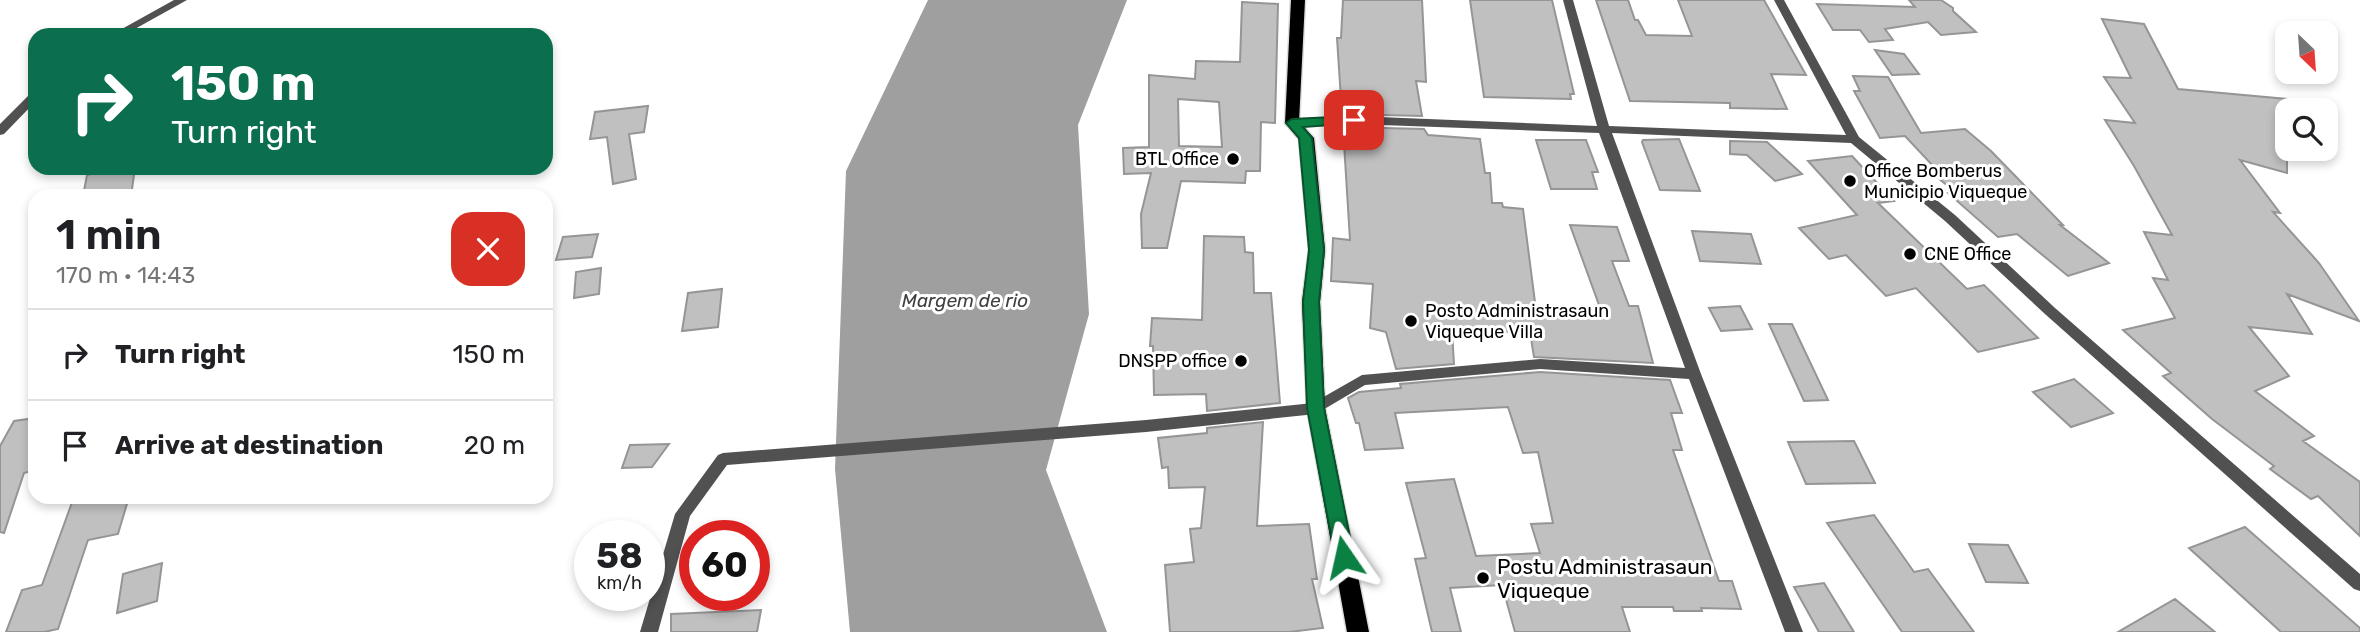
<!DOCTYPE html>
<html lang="en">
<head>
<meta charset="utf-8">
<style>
  body { margin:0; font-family:Rubik,sans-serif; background:#f2f2f2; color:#202124; height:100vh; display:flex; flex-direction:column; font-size:26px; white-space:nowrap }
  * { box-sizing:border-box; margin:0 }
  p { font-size:23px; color:#757577 }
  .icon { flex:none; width:38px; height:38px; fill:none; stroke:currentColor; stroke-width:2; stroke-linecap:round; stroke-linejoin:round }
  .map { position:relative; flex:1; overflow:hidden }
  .side { position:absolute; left:28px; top:189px; width:525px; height:315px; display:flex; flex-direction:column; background:#fff; border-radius:21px; box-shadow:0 4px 10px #0003 }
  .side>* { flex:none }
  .guide { position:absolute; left:28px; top:28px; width:525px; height:147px; border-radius:21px; box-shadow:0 4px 10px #0003; background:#0b6e4f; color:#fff; overflow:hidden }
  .needle { width:46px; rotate:155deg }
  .tools { position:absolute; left:2275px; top:21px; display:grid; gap:14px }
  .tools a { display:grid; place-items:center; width:63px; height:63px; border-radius:14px; background:#fff; box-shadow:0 4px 10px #0003; font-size:35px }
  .speed { position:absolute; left:574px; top:520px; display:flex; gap:14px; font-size:35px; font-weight:700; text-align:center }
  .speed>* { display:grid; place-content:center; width:91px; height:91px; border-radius:50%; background:#fff; box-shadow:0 4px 10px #0003; line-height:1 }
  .speed small { font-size:18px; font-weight:400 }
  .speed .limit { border:10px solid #d22; background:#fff; color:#111 }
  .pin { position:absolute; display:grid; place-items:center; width:60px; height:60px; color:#fff; margin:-30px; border-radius:14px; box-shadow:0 4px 10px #0006 }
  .me { position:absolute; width:77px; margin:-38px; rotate:349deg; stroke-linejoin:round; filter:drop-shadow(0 0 5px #0008) }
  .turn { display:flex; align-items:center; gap:24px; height:147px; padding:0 28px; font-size:32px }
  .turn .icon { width:91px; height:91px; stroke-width:2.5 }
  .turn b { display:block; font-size:49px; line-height:60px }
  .round { display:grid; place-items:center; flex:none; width:74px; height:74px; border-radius:21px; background:#f2f2f2 }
  .summary { display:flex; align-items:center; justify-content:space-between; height:119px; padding:0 28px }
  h1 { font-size:42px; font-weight:600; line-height:52px }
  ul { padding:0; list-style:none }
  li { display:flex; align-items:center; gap:21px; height:91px; padding:0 28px; border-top:2px solid #e0e0e0 }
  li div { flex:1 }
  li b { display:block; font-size:26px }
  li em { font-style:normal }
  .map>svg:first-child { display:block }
  .water { fill:#9f9f9f }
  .building { fill:#c0c0c0; stroke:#959595; stroke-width:2; fill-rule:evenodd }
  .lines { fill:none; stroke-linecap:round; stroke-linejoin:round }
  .primary-casing { stroke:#dbdbdb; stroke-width:3 }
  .minor { fill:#515151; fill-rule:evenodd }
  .primary { fill:#000; fill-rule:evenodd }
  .route { fill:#0b8043; stroke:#07532c; stroke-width:2 }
  .poi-dot { fill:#000; stroke:#fff; stroke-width:2.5 }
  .labels { text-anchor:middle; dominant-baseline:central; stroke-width:6; stroke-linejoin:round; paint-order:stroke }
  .poi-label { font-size:18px; fill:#000; stroke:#fff; text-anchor:start }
  .water-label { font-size:19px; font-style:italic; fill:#404040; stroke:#fff }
  .near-poi-label { font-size:21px; fill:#000; stroke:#fff; text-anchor:start }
</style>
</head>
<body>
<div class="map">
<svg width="2360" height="632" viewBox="0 0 2360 632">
  <rect width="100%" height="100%" fill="#fff"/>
  <path class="water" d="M 928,0 L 1127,0 L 1078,125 L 1089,314 L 1046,470 L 1107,632 L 850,632 L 835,469 L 846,171 Z"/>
  <path class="building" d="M 1343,0 L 1422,0 L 1426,82 L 1416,81 L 1422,116 L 1342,114 L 1337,38 L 1341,38 Z
    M 1470,0 L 1552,0 L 1574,94 L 1570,94 L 1571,99 L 1484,97 Z
    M 1596,0 L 1628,0 L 1635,20 L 1638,20 L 1646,35 L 1692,36 L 1678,0 L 1764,0 L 1806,75 L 1771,74 L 1787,109 L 1730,108 L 1730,103 L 1630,101 Z
    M 1909,0 L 1941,0 L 1953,8 L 1953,11 L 1976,32 L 1941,35 L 1928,22 L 1885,29 L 1893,40 L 1869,42 L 1860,30 L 1833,30 L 1817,4 L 1915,7 Z
    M 1242,2 L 1278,4 L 1275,123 L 1261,122 L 1260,171 L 1246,171 L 1245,183 L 1181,181 L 1167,248 L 1142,248 L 1141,214 L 1151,173 L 1124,174 L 1123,148 L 1149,147 L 1149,75 L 1195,79 L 1196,61 L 1240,62 ZM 1178,99 L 1219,102 L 1222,147 L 1179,146 Z
    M 2102,19 L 2144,24 L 2178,89 L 2287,99 L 2287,173 L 2240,160 L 2280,213 L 2273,212 L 2319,263 L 2359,321 L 2287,294 L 2312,334 L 2249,327 L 2289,376 L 2255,391 L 2314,436 L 2303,441 L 2360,482 L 2360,536 L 2318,496 L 2311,499 L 2270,469 L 2274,466 L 2212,419 L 2163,376 L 2171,373 L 2123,330 L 2175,318 L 2153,278 L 2168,280 L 2144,232 L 2172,235 L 2134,166 L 2105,120 L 2135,123 L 2104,77 L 2131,78 Z
    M 1875,50 L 1904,54 L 1919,74 L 1892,75 Z
    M 1853,76 L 1888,77 L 1921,133 L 1965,129 L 1991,151 L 2063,225 L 2060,225 L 2109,263 L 2068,276 L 2017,234 L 1998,237 L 1948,193 L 1954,191 L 1928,170 L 1935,168 L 1905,136 L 1880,138 L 1854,91 L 1860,91 Z
    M 648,106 L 644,132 L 629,134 L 636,179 L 613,184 L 607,137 L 590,139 L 595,112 Z
    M 1343,127 L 1424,129 L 1428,135 L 1480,139 L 1485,173 L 1490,173 L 1492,203 L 1502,203 L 1503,207 L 1523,209 L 1536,310 L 1597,312 L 1595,305 L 1599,305 L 1570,225 L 1617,227 L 1629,261 L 1612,261 L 1629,306 L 1638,306 L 1653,363 L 1534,357 L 1530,332 L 1452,331 L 1454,364 L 1396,369 L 1386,332 L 1370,328 L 1373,284 L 1331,281 L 1333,238 L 1350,240 Z
    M 1679,139 L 1700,191 L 1660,190 L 1642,142 L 1643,140 Z
    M 1536,140 L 1586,140 L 1598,172 L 1592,172 L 1597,189 L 1551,189 Z
    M 1730,141 L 1767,142 L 1802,174 L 1775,181 L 1747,155 L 1730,154 Z
    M 1852,156 L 1894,201 L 1878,203 L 1967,289 L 1984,285 L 2038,338 L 1978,352 L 1916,288 L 1886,296 L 1846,255 L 1829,259 L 1799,228 L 1857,215 L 1808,161 Z
    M 116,168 L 135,168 L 131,196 L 83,196 L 87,175 Z
    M 1692,231 L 1751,234 L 1761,264 L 1700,261 Z
    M 598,234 L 592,257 L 556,260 L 563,237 Z
    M 1204,236 L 1244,237 L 1245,252 L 1253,253 L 1254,293 L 1271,293 L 1280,403 L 1207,411 L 1206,394 L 1154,395 L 1153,346 L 1150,346 L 1152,318 L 1202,320 Z
    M 601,268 L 599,294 L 574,298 L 576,272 Z
    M 722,289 L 718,327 L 682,331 L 688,293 Z
    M 1740,306 L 1752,329 L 1721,331 L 1709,308 Z
    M 1769,324 L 1792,324 L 1828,400 L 1804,401 Z
    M 1540,372 L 1670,380 L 1682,413 L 1671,413 L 1682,450 L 1673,450 L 1719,581 L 1732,581 L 1741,609 L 1701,608 L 1702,611 L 1674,611 L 1673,607 L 1622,607 L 1630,632 L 1515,632 L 1502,585 L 1450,588 L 1461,632 L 1432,632 L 1415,559 L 1426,558 L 1406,483 L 1454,479 L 1476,556 L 1540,553 L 1531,524 L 1553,523 L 1538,452 L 1523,453 L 1508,407 L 1395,413 L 1403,448 L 1365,450 L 1359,423 L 1356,423 L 1348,398 L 1359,392 L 1401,388 L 1400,384 Z
    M 2074,379 L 2113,413 L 2071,427 L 2033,392 Z
    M 35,418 L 35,470 L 24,473 L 4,533 L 0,532 L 0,446 L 14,421 Z
    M 1263,422 L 1257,526 L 1309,524 L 1317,579 L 1312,579 L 1323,628 L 1289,632 L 1170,632 L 1165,565 L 1194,562 L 1190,529 L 1201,528 L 1205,487 L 1169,488 L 1168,467 L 1162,468 L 1158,438 L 1207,433 L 1207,428 Z
    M 1854,441 L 1875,483 L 1806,484 L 1788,442 Z
    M 669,444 L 652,467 L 622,468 L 630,445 Z
    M 74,497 L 129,497 L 118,534 L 88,540 L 58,629 L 44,632 L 6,632 L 22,590 L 42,585 Z
    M 1874,515 L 1914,572 L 1928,569 L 1974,632 L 1902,632 L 1827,523 Z
    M 2245,527 L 2360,628 L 2360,632 L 2281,632 L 2189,548 Z
    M 1969,544 L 2008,545 L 2028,583 L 1986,582 Z
    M 162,563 L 157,601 L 117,613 L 123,574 Z
    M 1824,583 L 1854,632 L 1819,632 L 1794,587 Z
    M 2175,599 L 2215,632 L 2118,632 Z
    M 761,610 L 757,632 L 671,632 L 671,614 Z"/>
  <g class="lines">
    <g class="primary-casing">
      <path id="primary" d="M 1291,0 L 1305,0 L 1299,122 L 1314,138 L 1325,250 L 1320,302 L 1325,408 L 1369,632 L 1347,632 L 1307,408 L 1302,302 L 1309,250 L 1299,139 L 1285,123 Z"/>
    </g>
    <path class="minor" d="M 174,0 L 187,0 L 124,35 L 111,35 Z
      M 1563,0 L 1573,0 L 1609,126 L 1846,135 L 1774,0 L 1784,0 L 1859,137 L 1955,215 L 2055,308 L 2360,574 L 2360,591 L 2354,589 L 2045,314 L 1945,221 L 1851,143 L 1612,133 L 1701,374 L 1803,632 L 1785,632 L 1689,379 L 1540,369 L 1365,385 L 1316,414 L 1146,432 L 727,465 L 690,516 L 658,632 L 640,632 L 675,514 L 718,455 L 723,453 L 1146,420 L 1313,403 L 1362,375 L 1540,359 L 1685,368 L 1599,133 L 1354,124 L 1292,127 L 1286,123 L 1292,119 L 1354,116 L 1597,126 Z
      M 35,92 L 35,102 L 4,134 L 0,135 L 0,124 L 31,93 Z"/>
    <use href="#primary" class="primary"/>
  </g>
  <path class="route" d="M 1354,116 L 1360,120 L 1358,123 L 1303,127 L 1312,138 L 1324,250 L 1319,302 L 1324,408 L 1354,557 L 1351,563 L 1344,565 L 1338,563 L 1335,557 L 1307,408 L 1303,302 L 1309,250 L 1299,138 L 1286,123 L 1292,119 Z"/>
  <g class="poi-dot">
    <circle cx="1233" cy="159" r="7"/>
    <circle cx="1850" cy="181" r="7"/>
    <circle cx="1910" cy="254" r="7"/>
    <circle cx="1411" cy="321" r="7"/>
    <circle cx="1241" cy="361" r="7"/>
    <circle cx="1483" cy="578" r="7"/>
  </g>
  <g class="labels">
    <g class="poi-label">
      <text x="1219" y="159" text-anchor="end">BTL Office</text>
      <text x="1864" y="171">Office Bomberus<tspan x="1864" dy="21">Municipio Viqueque</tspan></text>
      <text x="1924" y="254">CNE Office</text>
      <text x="1425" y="311">Posto Administrasaun<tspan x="1425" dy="21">Viqueque Villa</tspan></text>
      <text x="1227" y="361" text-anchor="end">DNSPP office</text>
    </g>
    <g class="water-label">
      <text x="965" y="300">Margem de rio</text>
    </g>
    <g class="near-poi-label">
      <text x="1497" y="566">Postu Administrasaun<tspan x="1497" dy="24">Viqueque</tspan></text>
    </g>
  </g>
</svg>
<div class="tools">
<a><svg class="needle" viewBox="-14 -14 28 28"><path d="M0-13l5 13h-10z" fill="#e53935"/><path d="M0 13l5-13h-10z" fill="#757577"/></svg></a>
<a><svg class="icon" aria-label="search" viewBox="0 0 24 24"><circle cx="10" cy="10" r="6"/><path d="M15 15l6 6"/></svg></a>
</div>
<div class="speed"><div>58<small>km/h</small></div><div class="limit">60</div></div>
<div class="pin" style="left:1354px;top:120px;background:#d93025"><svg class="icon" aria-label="arrive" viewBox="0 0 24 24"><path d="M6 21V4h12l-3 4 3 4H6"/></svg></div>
<svg class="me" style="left:1344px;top:557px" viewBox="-20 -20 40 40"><path d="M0-17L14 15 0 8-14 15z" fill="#0b8043" stroke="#fff" stroke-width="4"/></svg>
<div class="guide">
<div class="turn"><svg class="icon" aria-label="right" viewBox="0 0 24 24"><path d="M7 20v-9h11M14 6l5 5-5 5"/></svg><div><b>150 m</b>Turn right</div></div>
</div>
<section class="side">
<div class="summary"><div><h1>1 min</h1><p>170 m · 14:43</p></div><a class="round" style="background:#d93025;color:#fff"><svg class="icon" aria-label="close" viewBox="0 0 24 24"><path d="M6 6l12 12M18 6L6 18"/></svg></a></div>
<ul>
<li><svg class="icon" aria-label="right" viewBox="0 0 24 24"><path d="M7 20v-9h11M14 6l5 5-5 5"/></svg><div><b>Turn right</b></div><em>150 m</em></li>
<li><svg class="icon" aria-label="arrive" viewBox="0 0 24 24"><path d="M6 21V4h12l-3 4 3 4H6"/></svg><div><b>Arrive at destination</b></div><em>20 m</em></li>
</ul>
</section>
</div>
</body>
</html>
